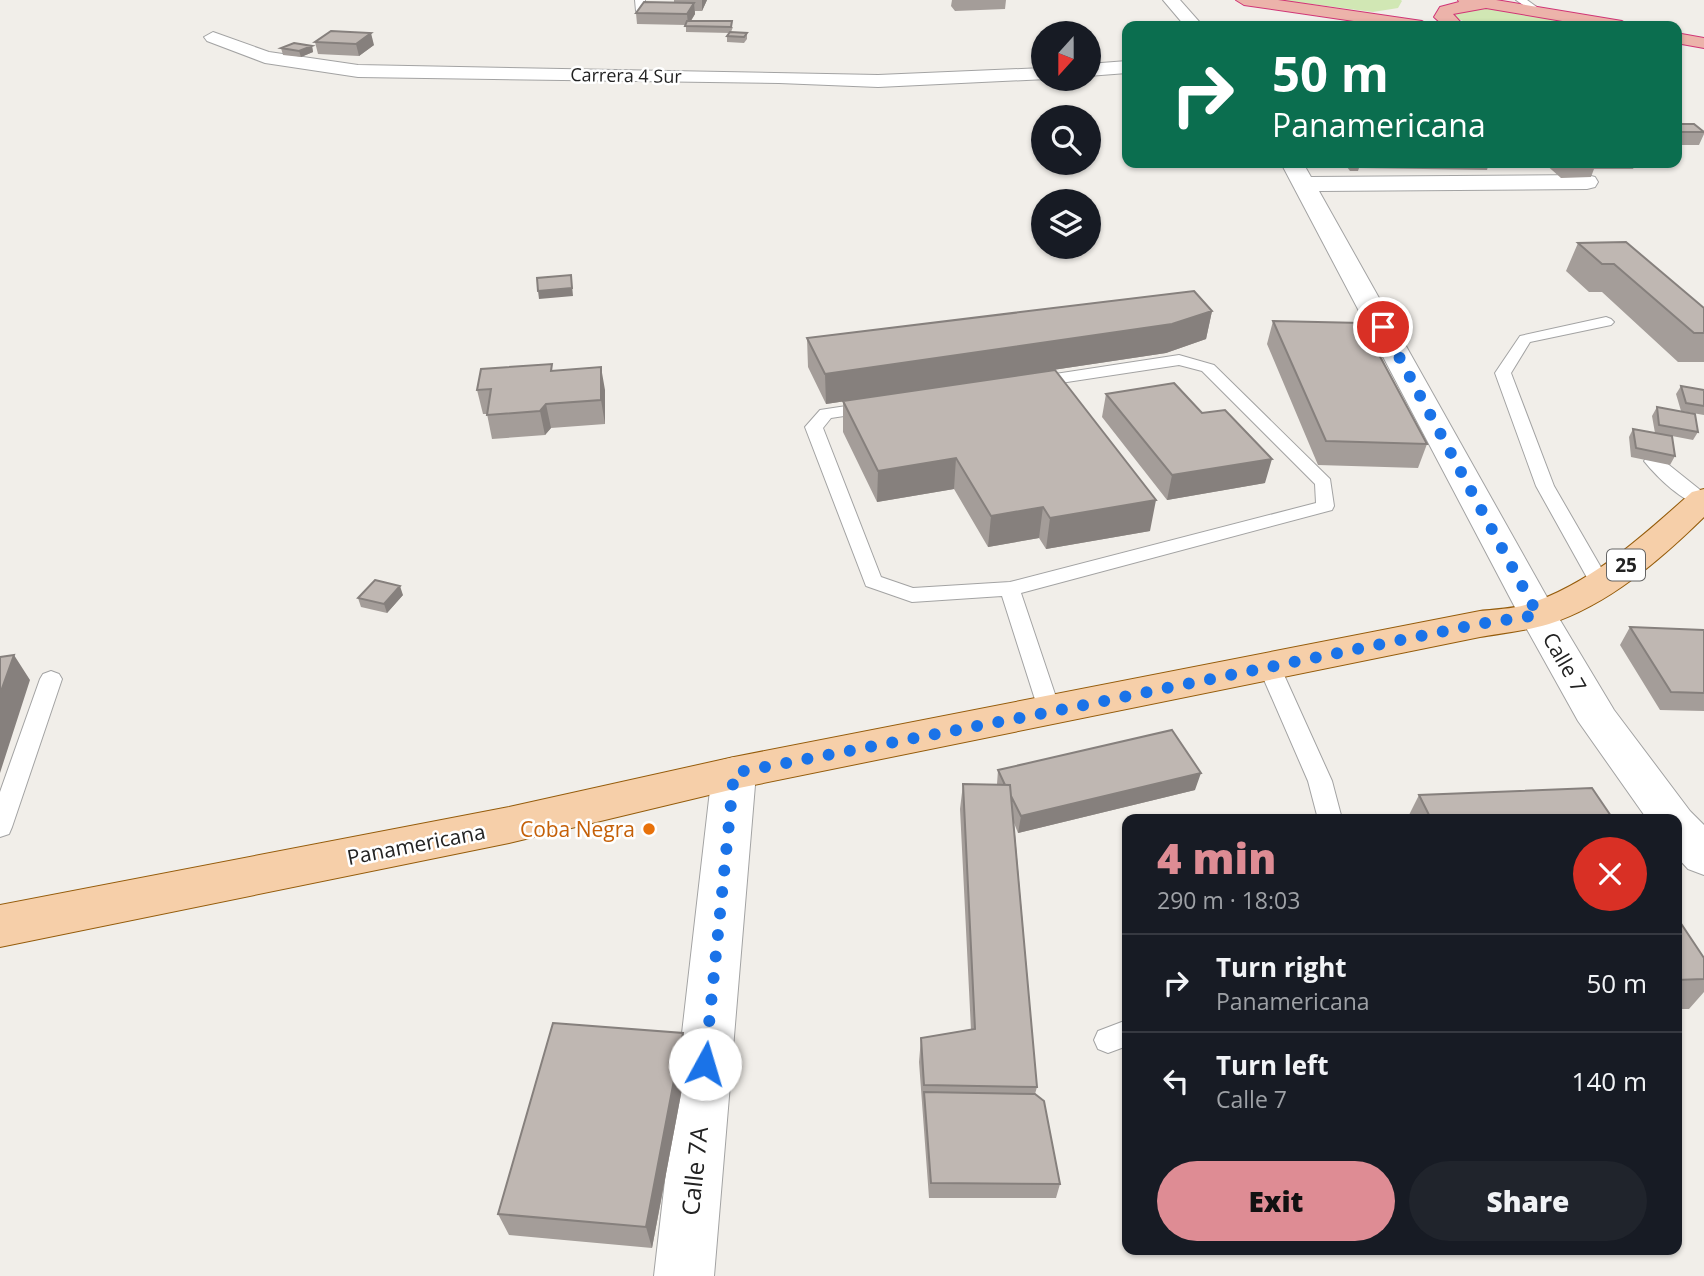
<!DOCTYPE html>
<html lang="en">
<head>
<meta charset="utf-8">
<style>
  body { margin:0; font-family:"Open Sans",sans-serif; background:#20242c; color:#f1f3f6; height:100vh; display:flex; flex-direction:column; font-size:26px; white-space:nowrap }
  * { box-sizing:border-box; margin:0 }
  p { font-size:23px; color:#9ea1a6 }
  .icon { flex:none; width:38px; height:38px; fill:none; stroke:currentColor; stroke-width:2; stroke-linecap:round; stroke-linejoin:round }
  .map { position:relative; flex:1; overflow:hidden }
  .sheet { position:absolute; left:1122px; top:814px; width:560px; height:441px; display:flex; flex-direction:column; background:#171b24; border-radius:14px; box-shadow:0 2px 5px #0004 }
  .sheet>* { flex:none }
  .top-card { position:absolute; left:1122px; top:21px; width:560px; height:147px; border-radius:14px; box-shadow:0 2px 5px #0004; background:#0b6e4f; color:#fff; overflow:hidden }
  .needle { width:46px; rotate:201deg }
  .tools { position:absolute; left:1031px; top:21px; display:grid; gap:14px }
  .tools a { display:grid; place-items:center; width:70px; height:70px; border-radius:50%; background:#171b24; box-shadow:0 2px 5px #0004; font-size:35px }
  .pin { position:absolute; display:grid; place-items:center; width:60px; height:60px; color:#fff; margin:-30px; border:4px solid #fff; border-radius:50%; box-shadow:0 2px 7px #0007 }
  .me { position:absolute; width:77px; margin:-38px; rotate:6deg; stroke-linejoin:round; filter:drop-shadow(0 0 5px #0008) }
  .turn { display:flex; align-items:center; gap:24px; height:147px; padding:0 35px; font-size:32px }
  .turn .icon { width:91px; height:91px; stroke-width:2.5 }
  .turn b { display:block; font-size:49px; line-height:60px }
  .round { display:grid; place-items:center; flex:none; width:74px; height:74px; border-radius:37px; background:#20242c }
  .overview { display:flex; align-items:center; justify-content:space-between; height:119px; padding:0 35px }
  h1 { font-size:42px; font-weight:800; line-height:52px; color:#de8c94 }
  .primary-button { display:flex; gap:14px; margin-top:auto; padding:14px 35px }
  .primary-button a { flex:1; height:80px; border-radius:42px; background:#de8c94; color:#111; font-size:28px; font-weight:800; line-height:80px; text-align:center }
  .primary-button a+a { background:#20242c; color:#f1f3f6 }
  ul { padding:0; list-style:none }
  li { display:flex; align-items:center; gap:21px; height:98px; padding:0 35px; border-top:2px solid #363941 }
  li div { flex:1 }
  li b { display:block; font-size:26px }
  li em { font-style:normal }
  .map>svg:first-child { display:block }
  .grass { fill:#d1e7b4 }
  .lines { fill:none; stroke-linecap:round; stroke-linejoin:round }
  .service-casing { stroke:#a3a3a3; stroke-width:2 }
  .minor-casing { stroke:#a3a3a3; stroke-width:2 }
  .primary-casing { stroke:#955c0b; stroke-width:2 }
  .trunk-casing { stroke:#d03576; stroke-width:2 }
  .service { fill:#fff; fill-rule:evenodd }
  .minor { fill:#fff; fill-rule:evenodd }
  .primary { fill:#f6cfa9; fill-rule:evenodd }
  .trunk { fill:#ecb3aa; fill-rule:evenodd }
  .wall { fill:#a49d99 }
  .shaded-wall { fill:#86807d }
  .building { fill:#bfb7b2; stroke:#86807d; stroke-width:2 }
  .route { stroke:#1a73e8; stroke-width:12; stroke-dasharray:0 21.6 }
  .food-dot { fill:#e8710a; stroke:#fff; stroke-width:2.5 }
  .labels { text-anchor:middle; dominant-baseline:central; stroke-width:5; stroke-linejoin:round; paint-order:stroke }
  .far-street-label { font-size:18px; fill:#222; stroke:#fff }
  .shield { fill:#fff; stroke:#646464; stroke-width:2 }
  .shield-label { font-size:19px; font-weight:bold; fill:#222 }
  .street-label { font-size:21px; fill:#222; stroke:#fff }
  .food-label { font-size:21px; fill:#c56008; stroke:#fff; text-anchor:end }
  .near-street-label { font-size:24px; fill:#222; stroke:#fff }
</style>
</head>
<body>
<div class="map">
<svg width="1704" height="1276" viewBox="0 0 1704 1276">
  <rect width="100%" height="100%" fill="#f1eee9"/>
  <path class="grass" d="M 1280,0 L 1401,0 L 1402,1 L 1398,8 L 1373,12 Z
    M 1476,8 L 1509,8 L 1604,26 L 1474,26 L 1454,17 L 1455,13 Z"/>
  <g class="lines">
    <g class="service-casing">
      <path id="service" d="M 635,0 L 645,0 L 644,13 L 636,11 Z
        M 1516,0 L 1527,0 L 1541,10 L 1533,12 Z
        M 1606,317 L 1611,319 L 1614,322 L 1611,325 L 1530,342 L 1511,373 L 1554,486 L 1610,583 L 1607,588 L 1593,588 L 1590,583 L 1536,486 L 1495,373 L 1520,336 Z
        M 1179,355 L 1214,365 L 1330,479 L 1334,506 L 1332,510 L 1021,593 L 1061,712 L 1058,718 L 1050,720 L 1042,718 L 1039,712 L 1002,596 L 912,602 L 866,586 L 805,427 L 820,410 ZM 1179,365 L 1202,371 L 1315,484 L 1316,503 L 1010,582 L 913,588 L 881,577 L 823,428 L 831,418 Z
        M 1653,456 L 1659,457 L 1704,493 L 1704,506 C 1683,503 1657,477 1644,461 L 1647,457 Z
        M 1269,658 L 1277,661 L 1280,666 L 1332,781 L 1342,819 L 1318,819 L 1308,781 L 1258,666 L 1261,661 Z
        M 51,671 L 59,674 L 62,679 L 12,827 L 9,834 L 0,837 L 0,792 L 40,679 L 43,674 Z
        M 1127,1020 L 1127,1046 L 1108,1053 L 1098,1049 L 1094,1040 L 1098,1031 Z"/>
    </g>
    <g class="minor-casing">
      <path id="minor" d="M 1163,0 L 1180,0 L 1203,26 L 1185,26 Z
        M 213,32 L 269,52 L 358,65 L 878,75 L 1043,68 L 1043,79 L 1047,79 L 878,87 L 779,83 L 358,77 L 265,63 L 207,41 L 204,37 Z
        M 1127,61 L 1127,73 L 1088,76 L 1088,64 Z
        M 1281,163 L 1303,163 L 1311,177 L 1587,175 L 1595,177 L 1598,182 L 1595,187 L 1587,189 L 1319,191 L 1557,615 L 1614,710 L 1690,811 L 1704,825 L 1704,875 L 1688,869 L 1676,856 L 1676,819 L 1647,819 L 1578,721 L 1519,615 Z
        M 734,757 L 749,761 L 756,773 L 714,1276 L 654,1276 L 712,773 L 719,761 Z"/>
    </g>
    <g class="primary-casing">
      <path id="primary" d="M 1704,489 L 1704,517 C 1660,560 1608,605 1549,624 C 1526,631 1503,633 1480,637 L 734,789 L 509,843 L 0,947 L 0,905 L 509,807 L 734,757 L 1480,611 C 1496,609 1513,609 1528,604 C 1591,584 1644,535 1692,492 Z"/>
    </g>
    <g class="trunk-casing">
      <path id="trunk" d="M 1236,0 L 1278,0 L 1422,21 L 1431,26 L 1388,26 L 1244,5 Z
        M 1458,0 L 1496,0 L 1622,21 L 1631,26 L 1592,26 L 1486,8 L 1453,14 L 1464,26 L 1444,26 L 1434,17 L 1440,7 L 1459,2 Z
        M 1676,33 L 1704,38 L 1704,48 L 1676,43 Z"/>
    </g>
    <use href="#service" class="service"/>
    <use href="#minor" class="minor"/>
    <use href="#primary" class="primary"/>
    <use href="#trunk" class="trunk"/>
  </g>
  <path class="wall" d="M 674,0 L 707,0 L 702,11 L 695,11 L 695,14 L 691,21 L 733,27 L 731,32 L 747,33 L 747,39 L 744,43 L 727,42 L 727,36 L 730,33 L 686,32 L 686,25 L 637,24 L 636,13 L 674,2 Z
    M 952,0 L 1006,0 L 1005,9 L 955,11 L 951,6 Z
    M 315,42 L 374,45 L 359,56 L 318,54 Z
    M 312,46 L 313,52 L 301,57 L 283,55 L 281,48 Z
    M 1676,124 L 1704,131 L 1704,134 L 1699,145 L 1676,145 Z
    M 1344,163 L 1489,163 L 1487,170 L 1359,168 L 1358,171 L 1350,171 Z
    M 1544,163 L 1636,163 L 1633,169 L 1594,169 L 1591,177 L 1561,178 Z
    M 1578,243 L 1704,308 L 1704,362 L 1678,362 L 1602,292 L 1589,292 L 1566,271 Z
    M 1212,311 L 1206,339 L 1166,353 L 826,404 L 808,367 L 807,338 Z
    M 1273,321 L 1427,444 L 1418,468 L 1318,465 L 1267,344 Z
    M 554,371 L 605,390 L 605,424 L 551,428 L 545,435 L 492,439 L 487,414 L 483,414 L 477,390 Z
    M 1681,386 L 1704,390 L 1704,415 L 1681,411 L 1676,394 Z
    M 1106,394 L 1265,483 L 1167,500 L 1102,417 Z
    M 843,401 L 1150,531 L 1046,549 L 1039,538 L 988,547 L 954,489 L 877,502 L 843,432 Z
    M 1657,407 L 1698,432 L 1693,440 L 1672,436 L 1675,456 L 1670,465 L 1631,457 L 1629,437 L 1633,429 L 1655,433 L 1652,416 Z
    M 403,595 L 387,613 L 361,607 L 358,598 Z
    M 1630,627 L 1704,630 L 1704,711 L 1660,710 L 1620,645 Z
    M 998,770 L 1195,790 L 1018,833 L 1014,823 L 1037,1087 L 1035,1094 L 1060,1184 L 1056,1198 L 929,1198 L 919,1062 L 921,1038 L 971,1030 L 960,809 L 963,784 L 997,784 Z
    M 1419,795 L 1613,819 L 1407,819 Z
    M 1676,916 L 1704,958 L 1704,992 L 1689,1009 L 1676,1009 Z
    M 683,1033 L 688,1057 L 652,1248 L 509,1235 L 498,1214 Z"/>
  <path class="shaded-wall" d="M 702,0 L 707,0 L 702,11 Z
    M 694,3 L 695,14 L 688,25 L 687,14 Z
    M 371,33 L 374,45 L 359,56 L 356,44 Z
    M 312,46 L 313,52 L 301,57 L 299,51 Z
    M 571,275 L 573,296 L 539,299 L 538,291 Z
    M 1212,311 L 1206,339 L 1166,353 L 826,404 L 825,374 Z
    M 601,367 L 605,390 L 605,424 L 601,400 Z
    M 546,404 L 551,428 L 545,435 L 540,411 Z
    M 956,458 L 954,489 L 877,502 L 878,471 Z
    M 1272,459 L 1265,483 L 1167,500 L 1172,475 Z
    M 1156,500 L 1150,531 L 1046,549 L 1050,518 Z
    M 1043,507 L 1039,538 L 988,547 L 991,516 Z
    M 400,586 L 403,595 L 387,613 L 384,604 Z
    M 14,655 L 30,680 L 0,773 L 0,694 Z
    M 1201,773 L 1195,790 L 1018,833 L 1021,816 Z
    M 683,1033 L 688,1057 L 652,1248 L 646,1227 Z"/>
  <path class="building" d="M 644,2 L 694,3 L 687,14 L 636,13 Z
    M 687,21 L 732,21 L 731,27 L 685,26 Z
    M 331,31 L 371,33 L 356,44 L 315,42 Z
    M 730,32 L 747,33 L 744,37 L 727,36 Z
    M 294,43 L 312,46 L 299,51 L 281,48 Z
    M 1676,124 L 1694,124 L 1704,132 L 1676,132 Z
    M 1565,163 L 1595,163 L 1597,164 L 1566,164 Z
    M 1626,242 L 1704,308 L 1704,333 L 1694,333 L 1614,264 L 1602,264 L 1578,243 Z
    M 571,275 L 572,288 L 538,291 L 537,278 Z
    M 1194,291 L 1212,311 L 1172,324 L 825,374 L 807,338 Z
    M 1273,321 L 1362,323 L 1427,444 L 1326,441 Z
    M 552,364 L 551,371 L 601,367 L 601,400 L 546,404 L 540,411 L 487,415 L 491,389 L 477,390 L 481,369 Z
    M 1055,370 L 1156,500 L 1050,518 L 1043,507 L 991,516 L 956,458 L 878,471 L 843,401 Z
    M 1174,383 L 1202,413 L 1225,410 L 1272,459 L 1172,475 L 1106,394 Z
    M 1681,386 L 1704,390 L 1704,406 L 1686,403 Z
    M 1657,407 L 1695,414 L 1698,432 L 1659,425 Z
    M 1633,429 L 1672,436 L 1675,456 L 1636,448 Z
    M 375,580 L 400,586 L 384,604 L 358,598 Z
    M 1630,627 L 1704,630 L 1704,693 L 1671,692 Z
    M 14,655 L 0,694 L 0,657 Z
    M 1172,730 L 1201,773 L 1021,816 L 1011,796 L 1010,785 L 1005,785 L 998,770 Z
    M 963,784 L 1010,785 L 1037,1087 L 924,1085 L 921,1038 L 975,1029 Z
    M 1592,788 L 1613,819 L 1431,819 L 1419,795 Z
    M 1676,916 L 1704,958 L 1704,979 L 1676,980 Z
    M 553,1023 L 683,1033 L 646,1227 L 498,1214 Z
    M 924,1092 L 1035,1094 L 1044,1101 L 1060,1184 L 931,1183 Z"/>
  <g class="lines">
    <path class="route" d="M 705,1064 L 734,773 L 1050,712 L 1479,624 L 1538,615 L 1383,327"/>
  </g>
  <circle class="food-dot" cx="649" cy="829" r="7"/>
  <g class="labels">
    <g class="far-street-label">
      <text transform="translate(626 75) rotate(1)">Carrera 4 Sur</text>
    </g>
    <rect class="shield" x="1607" y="549.5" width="38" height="31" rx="5"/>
    <g class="shield-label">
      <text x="1626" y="565">25</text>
    </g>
    <g class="street-label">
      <text transform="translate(1565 662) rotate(60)">Calle 7</text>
      <text transform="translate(416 844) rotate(-11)">Panamericana</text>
    </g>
    <g class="food-label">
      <text x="635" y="829">Coba Negra</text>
    </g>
    <g class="near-street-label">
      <text transform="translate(694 1171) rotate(-84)">Calle 7A</text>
    </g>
  </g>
</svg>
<div class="tools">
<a><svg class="needle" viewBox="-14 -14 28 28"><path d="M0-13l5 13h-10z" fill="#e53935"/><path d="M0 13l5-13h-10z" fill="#9ea1a6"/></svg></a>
<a><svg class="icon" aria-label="search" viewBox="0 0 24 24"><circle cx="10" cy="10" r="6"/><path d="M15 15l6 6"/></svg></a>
<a><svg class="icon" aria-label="layers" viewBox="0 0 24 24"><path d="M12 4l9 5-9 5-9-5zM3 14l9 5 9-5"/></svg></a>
</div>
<div class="pin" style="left:1383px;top:327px;background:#d93025"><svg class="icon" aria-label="arrive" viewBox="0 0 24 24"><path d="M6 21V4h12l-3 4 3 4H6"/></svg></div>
<svg class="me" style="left:705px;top:1064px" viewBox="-20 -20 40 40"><circle r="19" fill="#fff"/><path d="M0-13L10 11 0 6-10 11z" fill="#1a73e8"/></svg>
<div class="top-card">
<div class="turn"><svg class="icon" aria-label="right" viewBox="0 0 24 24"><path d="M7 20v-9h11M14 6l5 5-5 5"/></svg><div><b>50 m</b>Panamericana</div></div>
</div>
<section class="sheet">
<div class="overview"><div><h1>4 min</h1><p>290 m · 18:03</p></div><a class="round" style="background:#d93025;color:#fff"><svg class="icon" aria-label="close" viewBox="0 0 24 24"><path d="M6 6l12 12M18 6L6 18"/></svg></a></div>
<ul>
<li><svg class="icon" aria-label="right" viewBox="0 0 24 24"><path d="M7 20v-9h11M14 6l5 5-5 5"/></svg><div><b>Turn right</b><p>Panamericana</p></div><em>50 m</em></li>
<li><svg class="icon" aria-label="left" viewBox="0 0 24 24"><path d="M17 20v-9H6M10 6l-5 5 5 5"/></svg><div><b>Turn left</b><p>Calle 7</p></div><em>140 m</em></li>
</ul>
<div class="primary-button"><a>Exit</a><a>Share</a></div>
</section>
</div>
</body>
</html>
